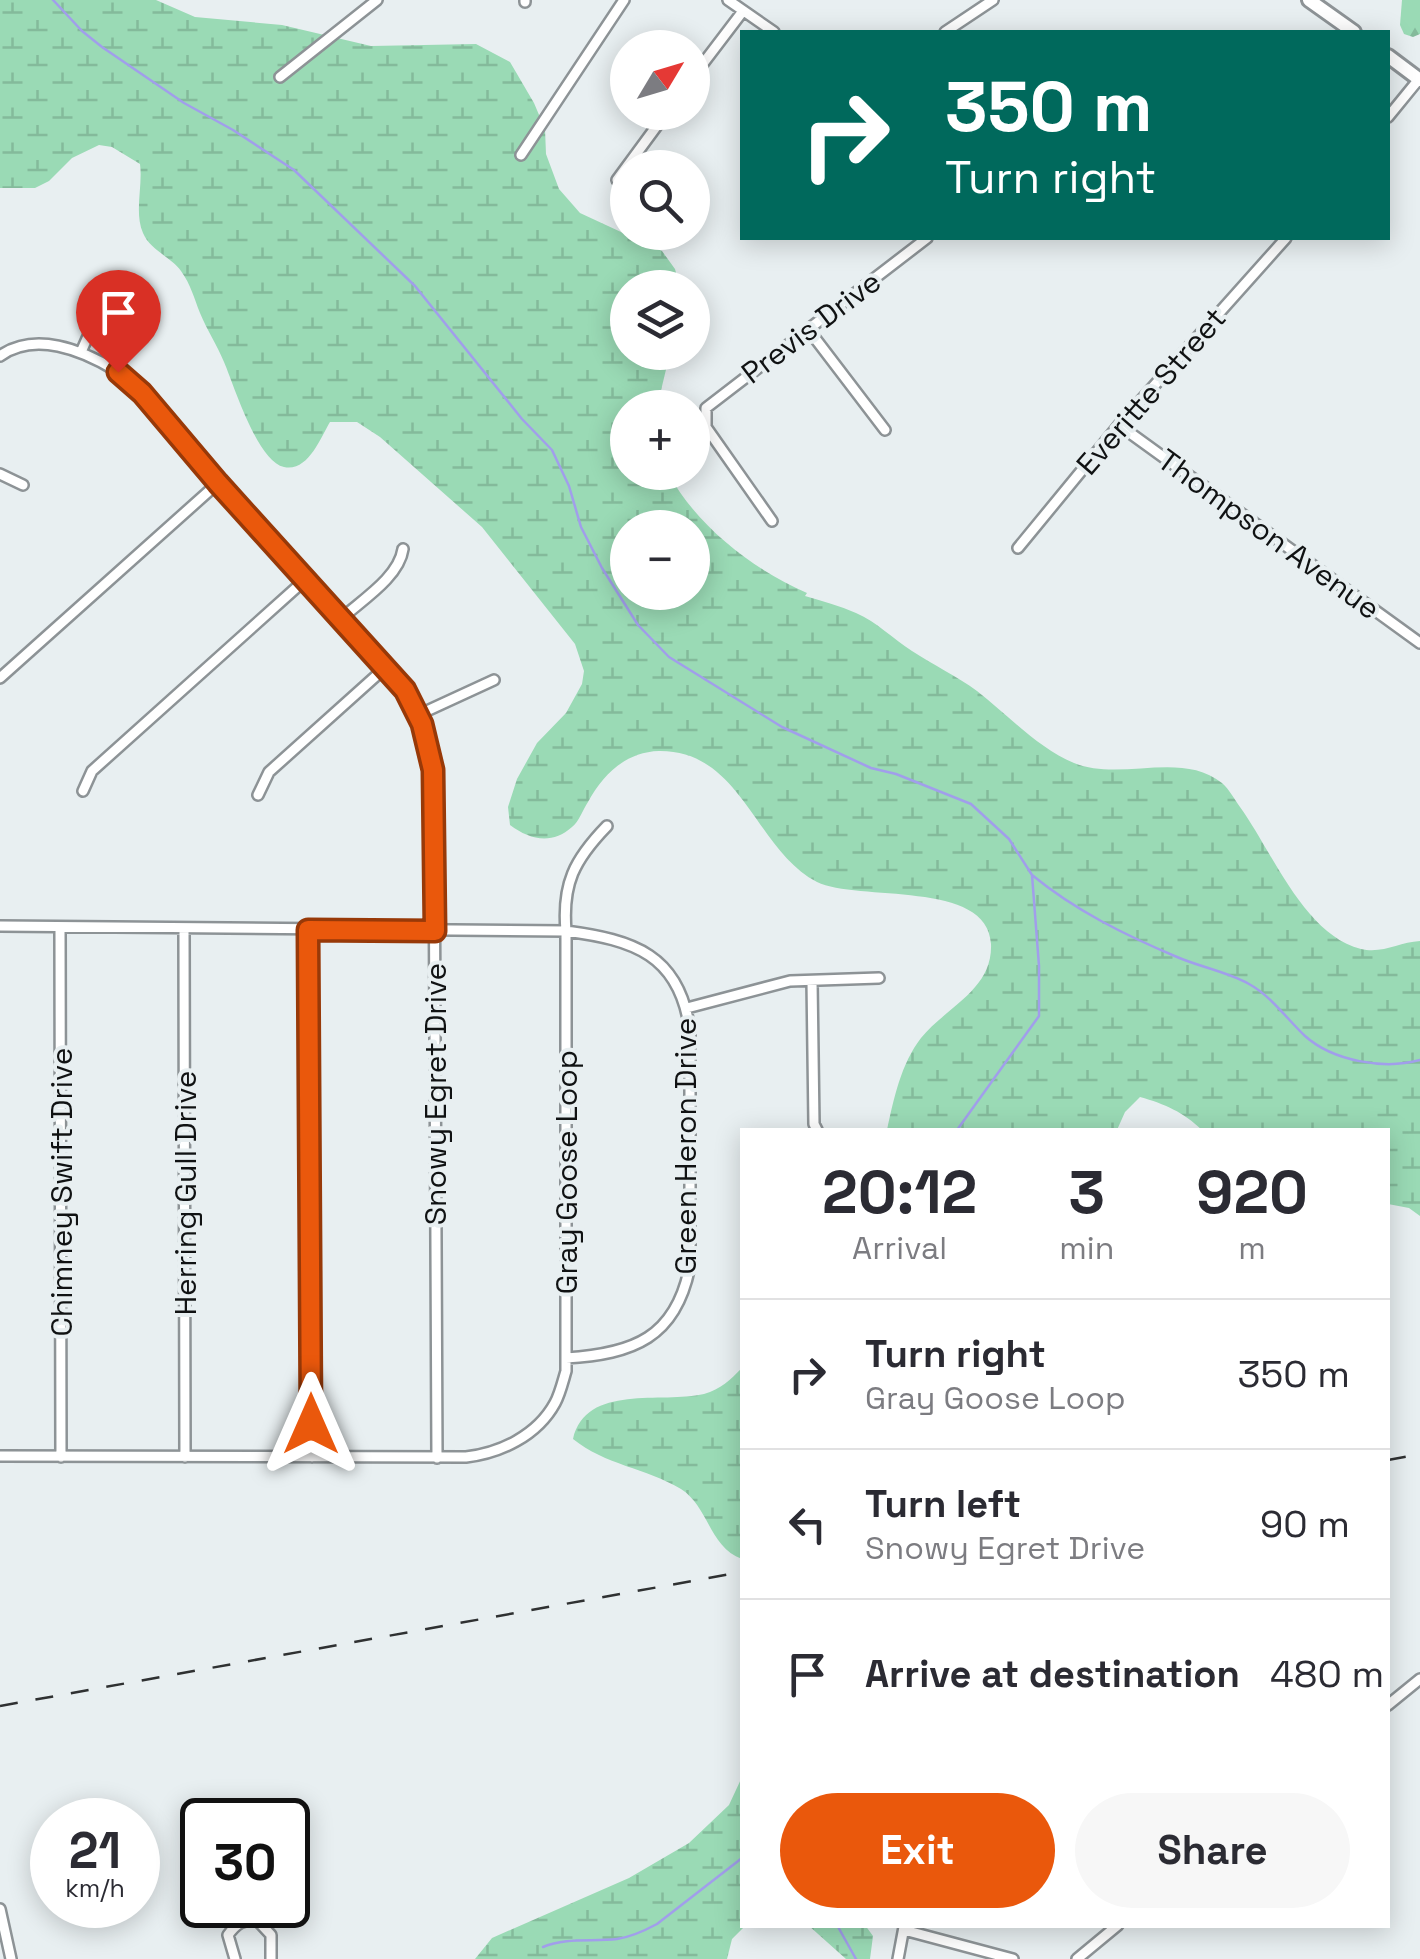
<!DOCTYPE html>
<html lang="en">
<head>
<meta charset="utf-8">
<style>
  body { margin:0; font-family:"Space Grotesk",sans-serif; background:#f7f7f7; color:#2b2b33; height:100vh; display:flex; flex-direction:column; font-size:38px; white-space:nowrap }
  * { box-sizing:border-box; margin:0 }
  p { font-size:32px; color:#7c7c81 }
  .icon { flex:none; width:55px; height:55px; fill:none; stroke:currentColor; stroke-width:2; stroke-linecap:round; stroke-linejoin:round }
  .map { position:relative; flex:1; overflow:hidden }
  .panel { position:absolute; left:740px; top:1128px; width:650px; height:800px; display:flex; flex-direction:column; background:#fff; border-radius:0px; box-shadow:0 5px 25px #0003 }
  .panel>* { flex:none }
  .guide { position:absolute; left:740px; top:30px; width:650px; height:210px; border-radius:0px; box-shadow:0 5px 25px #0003; background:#00695c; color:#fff; overflow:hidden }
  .needle { width:65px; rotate:52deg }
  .buttons { position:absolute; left:610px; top:30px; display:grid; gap:20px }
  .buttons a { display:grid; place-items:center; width:100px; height:100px; border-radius:50%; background:#fff; box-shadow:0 5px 25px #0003; font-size:50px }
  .speed { position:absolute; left:30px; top:1798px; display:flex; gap:20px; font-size:50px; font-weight:700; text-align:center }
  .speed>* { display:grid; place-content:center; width:130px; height:130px; border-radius:50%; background:#fff; box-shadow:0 5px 25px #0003; line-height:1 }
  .speed small { font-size:25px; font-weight:400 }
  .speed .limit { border:5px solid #111; border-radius:15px; background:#fff; color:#111 }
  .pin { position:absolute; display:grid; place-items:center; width:85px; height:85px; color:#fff; margin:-102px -42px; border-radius:50% 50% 50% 0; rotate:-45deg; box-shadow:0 0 10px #0007 }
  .pin .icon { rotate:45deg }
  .me { position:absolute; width:110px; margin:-55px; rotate:0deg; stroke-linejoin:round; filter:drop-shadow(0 0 8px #0008) }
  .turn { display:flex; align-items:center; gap:35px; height:210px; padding:0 40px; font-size:45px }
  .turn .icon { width:130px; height:130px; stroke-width:2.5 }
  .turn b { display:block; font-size:70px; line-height:85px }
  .eta { display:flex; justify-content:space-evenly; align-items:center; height:170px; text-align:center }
  .eta b { font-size:60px; font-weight:700; line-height:70px }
  .button { display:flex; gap:20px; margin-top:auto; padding:20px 40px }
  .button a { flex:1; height:115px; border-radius:60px; background:#ea580c; color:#fff; font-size:40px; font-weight:700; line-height:115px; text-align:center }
  .button a+a { background:#f7f7f7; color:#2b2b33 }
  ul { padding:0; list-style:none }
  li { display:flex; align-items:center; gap:30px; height:150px; padding:0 40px; border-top:2px solid #e1e1e2 }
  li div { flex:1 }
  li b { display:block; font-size:38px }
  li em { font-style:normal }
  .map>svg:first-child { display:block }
  .forest { fill:url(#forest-firs) }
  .wetland { fill:url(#wetland-marsh); fill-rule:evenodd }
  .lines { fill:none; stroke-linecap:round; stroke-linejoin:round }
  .stream { stroke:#a19eeb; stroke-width:2.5 }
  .minor-casing { stroke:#8d9396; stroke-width:14 }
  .primary-casing { stroke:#8d9396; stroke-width:18 }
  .minor { stroke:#fff; stroke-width:9 }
  .primary { stroke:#fff; stroke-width:12 }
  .rail { stroke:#2f3132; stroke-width:2.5; stroke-dasharray:18 18; stroke-linecap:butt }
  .route-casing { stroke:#983908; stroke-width:25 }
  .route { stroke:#ea580c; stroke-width:18 }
  .labels { text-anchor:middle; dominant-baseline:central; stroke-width:8; stroke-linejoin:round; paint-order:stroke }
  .street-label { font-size:30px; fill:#101213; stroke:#e8eff1 }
</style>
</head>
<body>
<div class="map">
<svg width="1420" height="1959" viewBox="0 0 1420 1959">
  <defs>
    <pattern id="forest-firs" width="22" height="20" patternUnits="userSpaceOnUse" patternTransform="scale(2.5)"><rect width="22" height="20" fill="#9adab5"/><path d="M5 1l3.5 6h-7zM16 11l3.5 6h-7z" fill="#84ba9b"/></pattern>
    <pattern id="wetland-marsh" width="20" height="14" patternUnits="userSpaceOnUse" patternTransform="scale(2.5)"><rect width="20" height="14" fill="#9adab5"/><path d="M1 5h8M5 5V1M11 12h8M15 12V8" fill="none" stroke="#84ba9b"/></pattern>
  </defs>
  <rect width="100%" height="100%" fill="#e8eff1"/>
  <path class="forest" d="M 1402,0 L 1420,0 L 1420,34 L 1413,37 L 1404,34 L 1400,25 Z"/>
  <path class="wetland" d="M 0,0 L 156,0 L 195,17 L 282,25 L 371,46 L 476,44 L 510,62 L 534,103 L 545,129 L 546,154 L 559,189 L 580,213 L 662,251 L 675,269 L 680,287 L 628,288 L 628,352 L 670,353 L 657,407 L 628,408 L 628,472 L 668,473 C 697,526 752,569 807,593 L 805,596 C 822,601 840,606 856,613 C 877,622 893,639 912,651 C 933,665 957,676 977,691 C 1008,715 1038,748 1074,763 C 1121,782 1181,750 1222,783 C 1229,789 1235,800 1240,807 C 1272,851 1304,935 1361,949 C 1383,954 1399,942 1420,941 L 1420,1216 L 1409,1208 L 1388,1204 L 1388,1130 L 1202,1130 C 1183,1112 1165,1104 1140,1097 L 1125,1112 L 1117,1130 L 887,1130 C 894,1098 901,1064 921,1038 C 946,1007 993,990 991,944 C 988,879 857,902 817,882 C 755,850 742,750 659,751 C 625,752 603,775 588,802 C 583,809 579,822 572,827 C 552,845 530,840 510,825 L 508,807 L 517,779 L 537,743 L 566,713 L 582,684 L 584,671 L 575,644 L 482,527 L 380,437 L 357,422 L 330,422 C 320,439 308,472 284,467 C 257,461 234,385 224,362 C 217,345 207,330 200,313 C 194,298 191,285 181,271 C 171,257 150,250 143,233 C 134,212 143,186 140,164 L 112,147 L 99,145 L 72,158 L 49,181 L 35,188 L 0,188 ZM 628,528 L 692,528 L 692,592 L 628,592 Z
    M 742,1368 L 742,1559 C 709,1547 709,1507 681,1489 C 646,1468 605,1465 573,1439 C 586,1383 662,1404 704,1394 C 721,1389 730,1380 742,1368 Z
    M 742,1777 L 742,1925 L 746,1925 L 732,1939 L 727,1959 L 475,1959 L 492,1938 L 629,1878 L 689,1843 L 729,1805 Z
    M 808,1925 L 865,1925 L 873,1936 L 870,1959 L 846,1959 Z"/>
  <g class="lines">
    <path class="stream" d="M 53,0 L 82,31 L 102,47 L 184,103 L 233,130 L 294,170 L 415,286 L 522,419 L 552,450 L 569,486 L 581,527 L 602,568 L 638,625 L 669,657 L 782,727 L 871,768 L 896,774 L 971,804 L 1009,839 L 1032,875 L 1039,966 L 1039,1016 L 957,1130
      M 1032,875 C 1076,911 1125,935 1177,957 C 1200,967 1228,972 1249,984 C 1271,996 1287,1019 1305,1036 C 1333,1061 1384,1070 1420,1060
      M 837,1925 L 856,1959
      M 543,1947 C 566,1937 593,1942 617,1939 C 631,1937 644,1931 657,1924 L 742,1858"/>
    <g class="minor-casing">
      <path id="minor" d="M 728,0 L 774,32
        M 525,2 L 525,0
        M 945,32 L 993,0
        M 280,77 L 377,0
        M 692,78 L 743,11
        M 1388,117 L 1419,79
        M 521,155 L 624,0
        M 617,180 L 667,112
        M 808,329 L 885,430
        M 81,352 L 109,289
        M 0,356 C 35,331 82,350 115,370 C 153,393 188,448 218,482 C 271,544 328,603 383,663 C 426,715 432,753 434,819 L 437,1458
        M 1119,425 L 1420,643
        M 0,474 L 23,485
        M 772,521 L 706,427 L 706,408 L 927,238
        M 1018,548 L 1119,425 L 1286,238
        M 342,618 C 362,600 399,577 403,549
        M 0,678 L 218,483
        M 418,715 L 494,680
        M 83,791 L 92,771 L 306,579
        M 258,795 L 269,772 L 386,667
        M 0,926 L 566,931 L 566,1371 C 563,1381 560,1394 555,1403 C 537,1436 500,1453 466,1457 L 0,1456
        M 60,928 L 61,1457
        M 184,929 L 185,1457
        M 308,930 L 312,1457
        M 812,981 L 814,1124 L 817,1130
        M 687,1008 L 790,981 L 879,978
        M 566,1358 C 633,1354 676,1338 690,1266 L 690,1031 C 680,954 633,940 566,931 C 562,884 574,860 607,826
        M 1388,1705 L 1420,1679
        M 0,1909 L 11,1959
        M 904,1930 L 1013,1959
        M 235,1959 L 228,1935 C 236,1924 243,1919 257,1920 L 271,1935 L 271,1959
        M 898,1959 L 904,1927
        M 1077,1959 L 1118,1925"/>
    </g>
    <g class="primary-casing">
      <path id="primary" d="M 1309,0 L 1354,32
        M 1388,56 L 1420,80"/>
    </g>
    <use href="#minor" class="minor"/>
    <use href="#primary" class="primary"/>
    <path class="rail" d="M 1388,1460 L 1420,1454
      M 0,1706 L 742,1572"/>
  </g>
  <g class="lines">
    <g class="route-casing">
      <path id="route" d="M 118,372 L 142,393 L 218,483 L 405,690 L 422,724 L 433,770 L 435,931 L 308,930 L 311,1424"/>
    </g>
    <use href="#route" class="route"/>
  </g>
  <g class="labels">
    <g class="street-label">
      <text transform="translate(811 327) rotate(-37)">Previs Drive</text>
      <text transform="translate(1151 391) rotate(-49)">Everitte Street</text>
      <text transform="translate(1269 534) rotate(36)">Thompson Avenue</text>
      <text transform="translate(435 1094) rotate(-90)">Snowy Egret Drive</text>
      <text transform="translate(685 1146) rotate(-90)">Green Heron Drive</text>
      <text transform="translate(566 1172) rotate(-90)">Gray Goose Loop</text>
      <text transform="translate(61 1192) rotate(-90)">Chimney Swift Drive</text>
      <text transform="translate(185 1193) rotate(-90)">Herring Gull Drive</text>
    </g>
  </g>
</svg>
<div class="buttons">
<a><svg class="needle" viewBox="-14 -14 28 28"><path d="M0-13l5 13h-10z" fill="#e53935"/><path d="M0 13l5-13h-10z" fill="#7c7c81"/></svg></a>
<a><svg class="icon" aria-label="search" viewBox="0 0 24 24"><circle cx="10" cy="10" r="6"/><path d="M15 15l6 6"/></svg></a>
<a><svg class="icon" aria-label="layers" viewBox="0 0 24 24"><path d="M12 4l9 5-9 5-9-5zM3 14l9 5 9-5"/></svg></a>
<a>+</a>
<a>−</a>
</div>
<div class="speed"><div>21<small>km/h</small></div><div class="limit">30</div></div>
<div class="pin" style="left:118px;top:372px;background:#d93025"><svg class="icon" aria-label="arrive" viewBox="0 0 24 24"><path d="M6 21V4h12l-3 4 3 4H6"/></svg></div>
<svg class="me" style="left:311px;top:1424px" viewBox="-20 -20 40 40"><path d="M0-17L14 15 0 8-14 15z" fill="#ea580c" stroke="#fff" stroke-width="4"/></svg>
<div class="guide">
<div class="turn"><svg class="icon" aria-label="right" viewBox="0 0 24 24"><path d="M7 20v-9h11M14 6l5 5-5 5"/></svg><div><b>350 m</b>Turn right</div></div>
</div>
<section class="panel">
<div class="eta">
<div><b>20:12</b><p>Arrival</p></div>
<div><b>3</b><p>min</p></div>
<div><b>920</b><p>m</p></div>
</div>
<ul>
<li><svg class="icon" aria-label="right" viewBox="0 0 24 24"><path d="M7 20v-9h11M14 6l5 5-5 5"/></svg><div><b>Turn right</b><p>Gray Goose Loop</p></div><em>350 m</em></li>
<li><svg class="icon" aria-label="left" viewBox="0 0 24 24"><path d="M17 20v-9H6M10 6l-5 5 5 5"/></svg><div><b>Turn left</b><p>Snowy Egret Drive</p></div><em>90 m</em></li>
<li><svg class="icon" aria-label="arrive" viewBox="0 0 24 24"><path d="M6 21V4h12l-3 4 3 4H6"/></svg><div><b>Arrive at destination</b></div><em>480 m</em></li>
</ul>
<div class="button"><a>Exit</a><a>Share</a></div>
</section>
</div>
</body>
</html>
